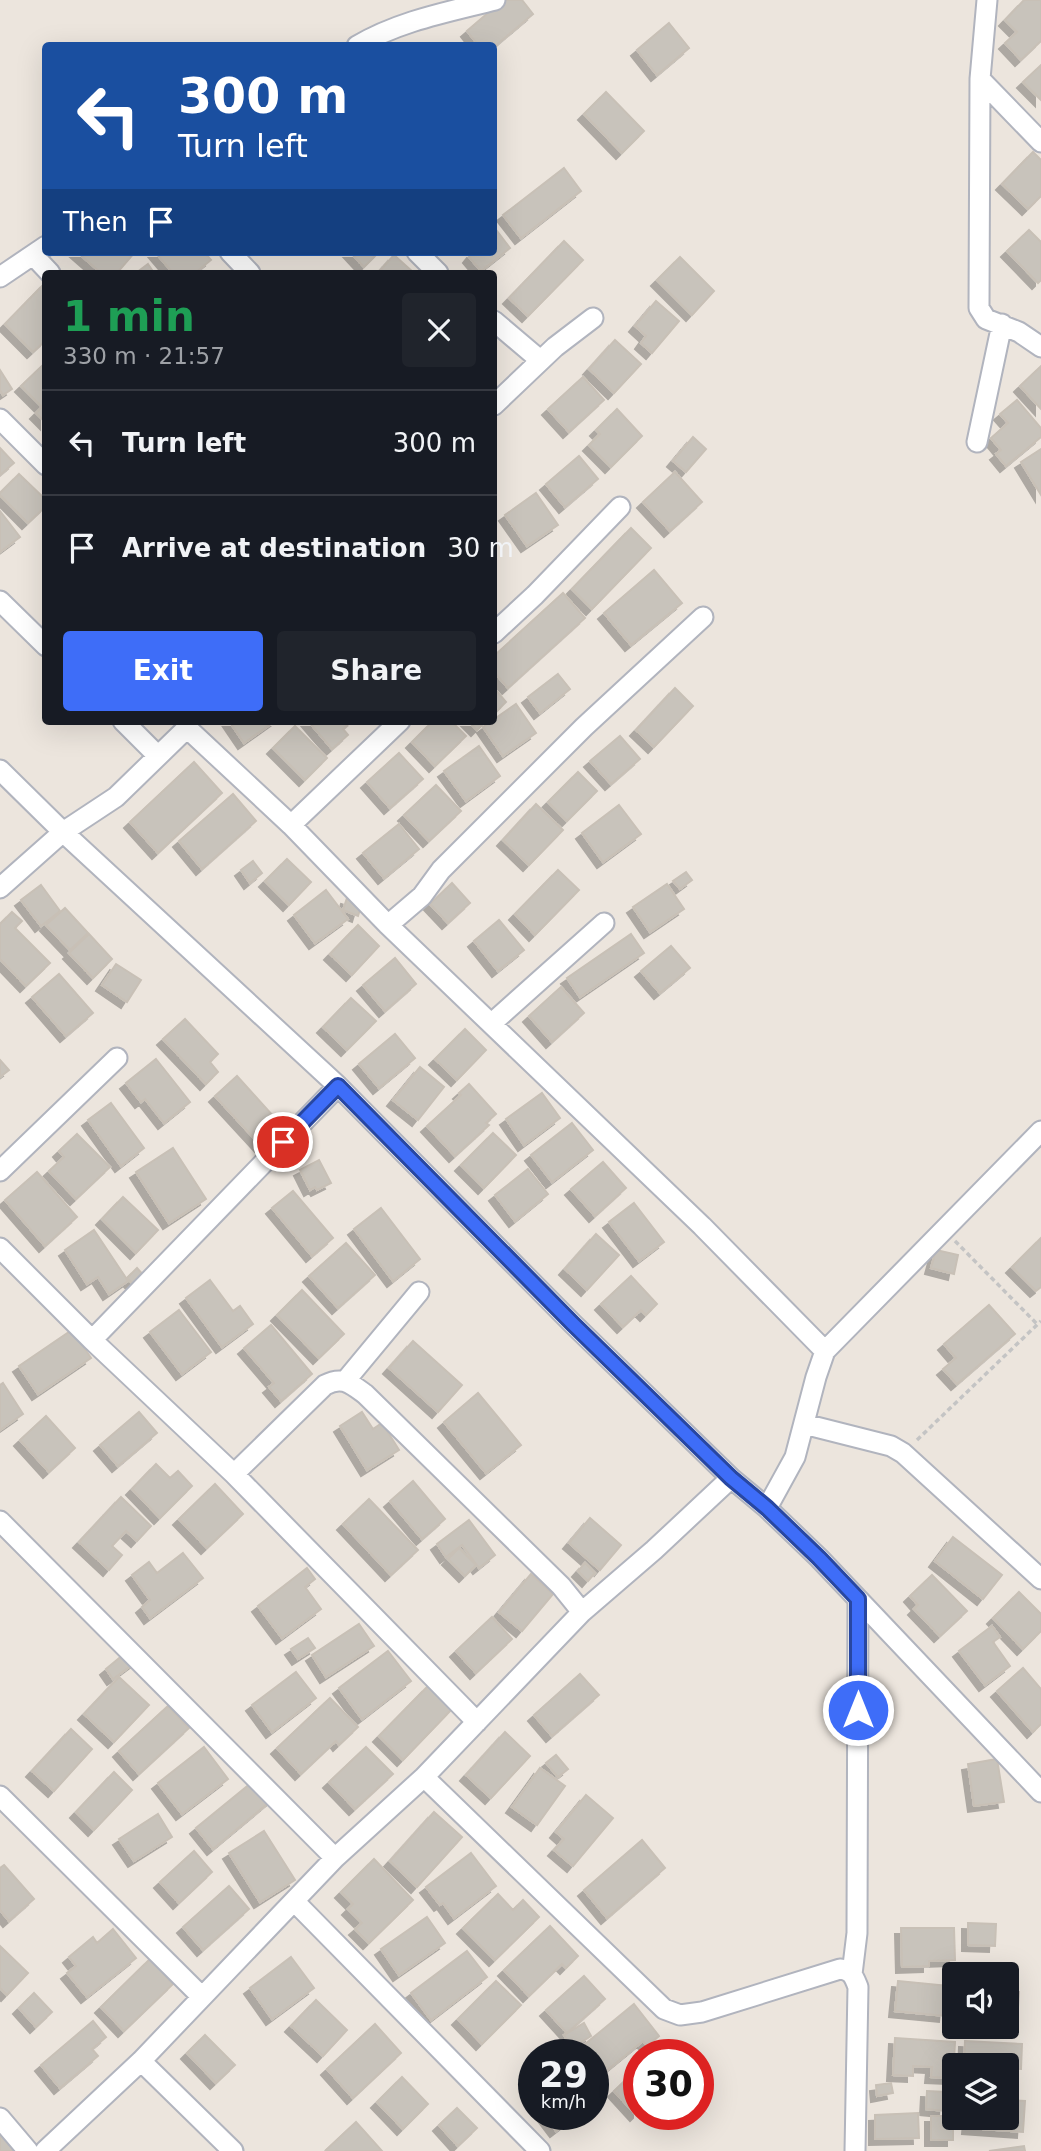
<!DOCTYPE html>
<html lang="en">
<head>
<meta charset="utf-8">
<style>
  body { margin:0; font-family:"DejaVu Sans",sans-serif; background:#20242c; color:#f1f3f6; height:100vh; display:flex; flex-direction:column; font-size:26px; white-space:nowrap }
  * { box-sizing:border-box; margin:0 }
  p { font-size:23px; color:#9ea1a6 }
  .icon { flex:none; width:38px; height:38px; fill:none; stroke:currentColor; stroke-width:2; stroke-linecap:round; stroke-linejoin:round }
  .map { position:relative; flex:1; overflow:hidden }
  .side { position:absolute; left:42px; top:270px; width:455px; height:455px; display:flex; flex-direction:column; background:#171b24; border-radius:7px; box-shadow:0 7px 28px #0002 }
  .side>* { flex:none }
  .banner { position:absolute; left:42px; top:42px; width:455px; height:214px; border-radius:7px; box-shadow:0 7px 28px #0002; background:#1a4fa0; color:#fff; overflow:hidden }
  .buttons { position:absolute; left:942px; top:1962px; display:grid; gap:14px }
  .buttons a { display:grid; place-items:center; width:77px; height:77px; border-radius:7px; background:#171b24; box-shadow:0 7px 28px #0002; font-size:35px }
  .speed { position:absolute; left:518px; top:2039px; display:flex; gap:14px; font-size:35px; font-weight:700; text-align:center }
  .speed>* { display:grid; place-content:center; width:91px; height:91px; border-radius:50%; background:#171b24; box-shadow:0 7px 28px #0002; line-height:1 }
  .speed small { font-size:18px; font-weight:400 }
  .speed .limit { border:10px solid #d22; background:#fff; color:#111 }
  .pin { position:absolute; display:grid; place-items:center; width:60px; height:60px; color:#fff; margin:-30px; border:4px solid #fff; border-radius:50%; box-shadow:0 2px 7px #0007 }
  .me { position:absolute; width:77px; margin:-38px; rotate:0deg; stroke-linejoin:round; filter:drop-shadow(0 0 5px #0008) }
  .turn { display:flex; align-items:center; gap:24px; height:147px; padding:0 21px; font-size:32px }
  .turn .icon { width:91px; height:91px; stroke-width:2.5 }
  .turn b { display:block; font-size:49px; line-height:60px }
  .then { display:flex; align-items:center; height:66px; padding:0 21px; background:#0003; gap:14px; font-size:26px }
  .round { display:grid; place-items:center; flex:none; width:74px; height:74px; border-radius:7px; background:#20242c }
  .overview { display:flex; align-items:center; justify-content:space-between; height:119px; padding:0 21px }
  h1 { font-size:42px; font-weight:600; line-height:52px; color:#1e9e55 }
  .button { display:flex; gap:14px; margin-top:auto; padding:14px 21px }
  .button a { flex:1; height:80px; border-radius:7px; background:#3e6df8; color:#fff; font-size:28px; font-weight:600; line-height:80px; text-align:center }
  .button a+a { background:#20242c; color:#f1f3f6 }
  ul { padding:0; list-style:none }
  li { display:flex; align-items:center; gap:21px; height:105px; padding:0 21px; border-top:2px solid #363941 }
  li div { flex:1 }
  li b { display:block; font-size:26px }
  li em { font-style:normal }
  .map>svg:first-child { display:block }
  .building { fill:#c8c3bb; stroke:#c8c0b6; stroke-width:2; filter:url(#shadow) }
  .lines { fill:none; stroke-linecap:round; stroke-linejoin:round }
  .minor-casing { stroke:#b1b4be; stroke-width:23 }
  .path { stroke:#c4c4c4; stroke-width:3.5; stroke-dasharray:5 3.5; stroke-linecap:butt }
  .minor { stroke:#fff; stroke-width:19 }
  .route-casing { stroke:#2847a1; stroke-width:18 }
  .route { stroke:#3e6df8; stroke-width:12 }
</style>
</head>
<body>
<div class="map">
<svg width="1041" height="2151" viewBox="0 0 1041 2151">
  <defs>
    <filter id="shadow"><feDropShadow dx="-6" dy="6" stdDeviation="0" flood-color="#0004"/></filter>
  </defs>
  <rect width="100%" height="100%" fill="#ece5dd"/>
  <path class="building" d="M 503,0 L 522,0 L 533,14 L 494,47 L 494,46 L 479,46 L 467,31 Z
    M 1024,0 L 1041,0 L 1041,41 L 1021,60 L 1005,43 L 1017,32 L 1005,20 Z
    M 669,23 L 689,48 L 657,75 L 637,50 Z
    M 1041,65 L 1041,100 L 1023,82 Z
    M 606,92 L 644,131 L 622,153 L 584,114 Z
    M 1033,152 L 1041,160 L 1041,196 L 1028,209 L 1002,184 Z
    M 564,168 L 581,191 L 521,238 L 503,215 Z
    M 494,227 L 510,248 L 481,271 L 469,257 L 473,252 L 494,252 Z
    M 1029,230 L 1041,242 L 1041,280 L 1038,283 L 1007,251 Z
    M 564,241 L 583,260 L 528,316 L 509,298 Z
    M 77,252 L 135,252 L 117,273 L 101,273 Z
    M 155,252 L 204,252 L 211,260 L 195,273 L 173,273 Z
    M 350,252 L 379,252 L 364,267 Z
    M 394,255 L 414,273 L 378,273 Z
    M 680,257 L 714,291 L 692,315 L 657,280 Z
    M 148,264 L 154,273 L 136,273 Z
    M 45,283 L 46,340 L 33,352 L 5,324 Z
    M 656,301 L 679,321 L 652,353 L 641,343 L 646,336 L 635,326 Z
    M 615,340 L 641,364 L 614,393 L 589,369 Z
    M 46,362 L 46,423 L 36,413 L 42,407 L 21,386 Z
    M 1041,366 L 1041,409 L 1020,386 Z
    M 0,370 L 12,389 L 3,395 L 0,390 Z
    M 583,377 L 604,400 L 569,432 L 548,409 Z
    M 1017,400 L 1041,428 L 1041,437 L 1006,466 L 996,454 L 1001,450 L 991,438 L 1008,423 L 1000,414 Z
    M 617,409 L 642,436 L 611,467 L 589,445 L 600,434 L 596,430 Z
    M 693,437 L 706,449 L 686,472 L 673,461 Z
    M 0,448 L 14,463 L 0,475 Z
    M 1041,449 L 1041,495 L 1021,462 Z
    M 579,456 L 598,479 L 565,507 L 546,484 Z
    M 675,472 L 702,502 L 670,531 L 643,502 Z
    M 19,474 L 46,500 L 46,506 L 28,523 L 0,495 L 0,493 Z
    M 536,493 L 558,525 L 527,546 L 505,515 Z
    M 0,511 L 20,537 L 0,552 Z
    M 631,528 L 651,548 L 592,609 L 572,589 Z
    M 654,570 L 682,603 L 631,645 L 604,613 Z
    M 563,593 L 585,618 L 508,688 L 494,672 L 494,656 Z
    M 558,674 L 570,689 L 540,713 L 528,697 Z
    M 494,688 L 506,702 L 494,714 Z
    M 675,688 L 693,706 L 654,747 L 636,730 Z
    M 516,704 L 536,733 L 503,756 L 483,727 Z
    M 229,721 L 275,721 L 244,743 Z
    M 308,721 L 352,721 L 343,729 L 348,735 L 332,749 Z
    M 433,721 L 451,721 L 466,736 L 435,766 L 412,742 Z
    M 468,721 L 486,721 L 477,730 Z
    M 295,726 L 327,758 L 305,780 L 273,748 Z
    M 620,736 L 640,759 L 611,784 L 590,761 Z
    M 479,746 L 500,776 L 466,801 L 444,771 Z
    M 399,753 L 423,779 L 390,808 L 367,782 Z
    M 194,762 L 222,793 L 158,853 L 130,822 Z
    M 578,772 L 597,791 L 567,821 L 548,802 Z
    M 436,785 L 461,811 L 429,841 L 404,815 Z
    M 233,794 L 256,821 L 202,869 L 179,841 Z
    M 536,804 L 563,830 L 529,865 L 503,840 Z
    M 619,805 L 641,834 L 603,862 L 582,833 Z
    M 399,824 L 419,849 L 384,878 L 363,853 Z
    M 287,859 L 311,882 L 289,905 L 265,881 Z
    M 253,861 L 262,873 L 250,883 L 241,870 Z
    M 558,870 L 579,890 L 535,935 L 515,914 Z
    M 686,872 L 692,880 L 680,889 L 673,881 Z
    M 452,883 L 470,903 L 448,923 L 430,904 Z
    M 667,884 L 684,909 L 650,932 L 633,907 Z
    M 41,885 L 60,911 L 41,926 L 21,900 Z
    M 326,890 L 348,919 L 315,943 L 294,915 Z
    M 347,898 L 362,903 L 358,916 L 343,910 Z
    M 65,908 L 88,933 L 70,950 L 46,925 Z
    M 12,912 L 22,921 L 15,928 L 50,963 L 26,986 L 0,959 L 0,924 Z
    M 499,920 L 524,950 L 498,971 L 474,941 Z
    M 358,925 L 379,946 L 352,975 L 330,954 Z
    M 89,934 L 112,959 L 93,978 L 69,953 Z
    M 631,934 L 644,953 L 580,997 L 567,978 Z
    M 671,946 L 690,968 L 660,993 L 641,971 Z
    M 395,958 L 416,984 L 385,1011 L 363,985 Z
    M 116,964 L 141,980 L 127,1002 L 102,985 Z
    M 59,974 L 93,1013 L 66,1036 L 32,997 Z
    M 561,987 L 584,1013 L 552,1042 L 529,1016 Z
    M 351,998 L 376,1021 L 347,1050 L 323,1027 Z
    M 185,1019 L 218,1054 L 210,1062 L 218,1072 L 206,1084 L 163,1039 Z
    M 465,1029 L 486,1050 L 457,1080 L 435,1059 Z
    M 395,1034 L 415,1058 L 379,1088 L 359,1064 Z
    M 156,1059 L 190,1102 L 164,1123 L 145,1099 L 141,1102 L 126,1083 Z
    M 0,1060 L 9,1070 L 0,1077 Z
    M 420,1067 L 444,1087 L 418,1120 L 393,1100 Z
    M 237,1076 L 283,1127 L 262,1147 L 215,1096 Z
    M 469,1084 L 496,1114 L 486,1123 L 489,1125 L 455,1156 L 427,1126 L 461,1095 L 459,1093 Z
    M 542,1093 L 560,1118 L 524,1145 L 506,1119 Z
    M 111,1103 L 144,1148 L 121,1166 L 88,1120 Z
    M 572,1123 L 593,1150 L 552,1182 L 531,1155 Z
    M 493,1133 L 516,1155 L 484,1188 L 461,1165 Z
    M 77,1134 L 110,1167 L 76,1199 L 49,1171 L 64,1157 L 59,1151 Z
    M 173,1148 L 206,1199 L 169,1223 L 136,1172 Z
    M 319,1160 L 331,1183 L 317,1190 L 315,1187 L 310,1190 L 300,1170 Z
    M 603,1162 L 626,1188 L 595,1216 L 571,1189 Z
    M 528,1169 L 548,1194 L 515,1221 L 495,1195 Z
    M 37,1172 L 77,1217 L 45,1246 L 5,1200 Z
    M 293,1191 L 333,1238 L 312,1256 L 272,1208 Z
    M 123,1197 L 158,1230 L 136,1253 L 102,1219 Z
    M 634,1203 L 664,1242 L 639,1261 L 609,1222 Z
    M 381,1208 L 420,1259 L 393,1281 L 354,1229 Z
    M 94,1230 L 128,1281 L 109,1294 L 98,1277 L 87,1284 L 65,1250 Z
    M 596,1234 L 619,1255 L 587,1290 L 565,1269 Z
    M 1041,1238 L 1041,1287 L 1036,1291 L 1012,1267 Z
    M 346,1243 L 375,1275 L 338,1308 L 309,1276 Z
    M 936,1250 L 958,1255 L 954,1274 L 931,1268 Z
    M 137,1268 L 145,1277 L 135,1286 L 127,1278 Z
    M 631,1276 L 657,1304 L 646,1315 L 641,1310 L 623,1327 L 601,1304 Z
    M 210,1280 L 233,1311 L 240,1306 L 253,1324 L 222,1347 L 186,1298 Z
    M 302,1290 L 344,1334 L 319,1358 L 277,1315 Z
    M 989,1305 L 1015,1334 L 957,1384 L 943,1369 L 956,1358 L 944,1344 Z
    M 179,1310 L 211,1352 L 182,1374 L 150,1332 Z
    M 271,1325 L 312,1374 L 281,1401 L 269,1387 L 274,1383 L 244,1348 Z
    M 72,1330 L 91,1358 L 38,1394 L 19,1366 Z
    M 413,1341 L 462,1385 L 438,1412 L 389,1368 Z
    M 3,1383 L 23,1414 L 0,1430 L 0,1385 Z
    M 478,1393 L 521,1445 L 486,1473 L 444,1422 Z
    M 139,1412 L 157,1433 L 118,1466 L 100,1445 Z
    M 362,1412 L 373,1429 L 382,1423 L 399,1450 L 367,1470 L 340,1426 Z
    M 46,1416 L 75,1448 L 49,1472 L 20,1440 Z
    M 156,1464 L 170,1478 L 178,1471 L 192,1486 L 160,1518 L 132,1489 Z
    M 413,1481 L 445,1519 L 422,1539 L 390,1501 Z
    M 215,1484 L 243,1514 L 207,1548 L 179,1519 Z
    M 121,1497 L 151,1526 L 137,1541 L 126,1531 L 112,1546 L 122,1555 L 109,1570 L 79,1542 Z
    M 369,1499 L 418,1550 L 391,1575 L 343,1524 Z
    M 590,1518 L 621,1545 L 600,1570 L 569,1543 Z
    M 469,1520 L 495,1555 L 479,1568 L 462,1545 L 446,1557 L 437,1544 Z
    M 953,1537 L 1002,1575 L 983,1599 L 935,1561 Z
    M 459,1548 L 476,1565 L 465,1576 L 448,1559 Z
    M 183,1553 L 203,1578 L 150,1618 L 142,1607 L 150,1600 L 132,1575 L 149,1562 L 157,1573 Z
    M 585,1563 L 595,1573 L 588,1581 L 578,1571 Z
    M 307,1568 L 315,1579 L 305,1587 L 321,1609 L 282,1638 L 258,1606 Z
    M 531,1574 L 553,1594 L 522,1631 L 499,1612 Z
    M 932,1575 L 967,1611 L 940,1636 L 914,1609 L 918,1605 L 910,1596 Z
    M 1019,1592 L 1041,1614 L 1041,1631 L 1023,1649 L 993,1618 Z
    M 492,1617 L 512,1639 L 476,1673 L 456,1651 Z
    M 359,1624 L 374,1646 L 326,1677 L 312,1655 Z
    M 992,1626 L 1000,1637 L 993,1642 L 1010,1666 L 985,1685 L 959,1651 Z
    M 308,1638 L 315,1648 L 298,1659 L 291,1649 Z
    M 129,1650 L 137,1661 L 113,1679 L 106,1669 Z
    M 388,1651 L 411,1681 L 362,1719 L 339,1688 Z
    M 1023,1668 L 1041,1689 L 1041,1724 L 1033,1732 L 997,1691 Z
    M 296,1672 L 316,1698 L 272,1732 L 252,1705 Z
    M 580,1674 L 599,1695 L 552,1736 L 534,1715 Z
    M 119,1677 L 149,1705 L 114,1742 L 84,1714 Z
    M 428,1686 L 452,1709 L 403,1760 L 379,1736 Z
    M 330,1698 L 358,1727 L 339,1745 L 336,1741 L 301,1774 L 277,1748 Z
    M 168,1706 L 189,1728 L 139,1774 L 119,1751 Z
    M 71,1729 L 92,1749 L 54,1791 L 32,1771 Z
    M 505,1732 L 530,1756 L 491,1798 L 466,1775 Z
    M 204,1747 L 228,1779 L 182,1814 L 158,1783 Z
    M 366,1747 L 393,1774 L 355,1809 L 329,1782 Z
    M 556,1755 L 568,1769 L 558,1777 L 546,1763 Z
    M 997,1759 L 1004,1802 L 974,1806 L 968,1764 Z
    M 540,1768 L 565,1786 L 537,1825 L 512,1807 Z
    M 114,1772 L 132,1790 L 94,1830 L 76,1812 Z
    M 256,1779 L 273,1799 L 213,1849 L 196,1828 Z
    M 586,1795 L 613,1818 L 573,1866 L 554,1850 L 564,1839 L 556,1832 Z
    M 434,1812 L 462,1837 L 417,1887 L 390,1861 Z
    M 158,1814 L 172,1837 L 134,1861 L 119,1839 Z
    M 264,1831 L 295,1880 L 260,1902 L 229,1853 Z
    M 642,1840 L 665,1868 L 607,1918 L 584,1890 Z
    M 194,1851 L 212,1872 L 179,1903 L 160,1882 Z
    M 471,1853 L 496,1886 L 454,1918 L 443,1903 L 440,1905 L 426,1887 Z
    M 374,1859 L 413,1900 L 369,1943 L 355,1929 L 362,1923 L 348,1909 L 353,1904 L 341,1892 Z
    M 4,1865 L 34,1899 L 9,1921 L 0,1910 L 0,1868 Z
    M 229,1886 L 249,1909 L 203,1950 L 183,1927 Z
    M 498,1894 L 513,1910 L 523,1900 L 539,1917 L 495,1960 L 463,1928 Z
    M 427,1917 L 445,1943 L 399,1975 L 381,1949 Z
    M 968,1923 L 996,1924 L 995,1946 L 968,1945 Z
    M 550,1926 L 578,1956 L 566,1968 L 562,1964 L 529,1996 L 504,1970 Z
    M 901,1928 L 954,1928 L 955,1960 L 929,1961 L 929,1966 L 902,1967 Z
    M 113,1929 L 136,1958 L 87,1997 L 67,1973 L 76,1966 L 69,1957 L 93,1937 L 97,1943 Z
    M 0,1946 L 28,1973 L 7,1995 L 0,1988 Z
    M 467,1951 L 487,1977 L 431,2020 L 411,1993 Z
    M 291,1957 L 314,1988 L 272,2019 L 250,1988 Z
    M 150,1959 L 173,1984 L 124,2031 L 101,2007 Z
    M 584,1976 L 605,1999 L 567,2033 L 546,2010 Z
    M 496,1981 L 521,2005 L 482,2044 L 458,2019 Z
    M 898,1981 L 948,1986 L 945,2016 L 895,2011 Z
    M 1006,1991 L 1019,1992 L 1017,2023 L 1006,2023 Z
    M 34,1993 L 52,2012 L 36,2027 L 19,2008 Z
    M 316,2000 L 347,2030 L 323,2056 L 291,2026 Z
    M 634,2004 L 659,2036 L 647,2046 L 643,2041 L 605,2072 L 593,2057 L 593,2054 L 591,2054 L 584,2045 Z
    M 93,2021 L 106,2037 L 92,2049 L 98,2056 L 60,2088 L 41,2065 Z
    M 584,2023 L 591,2036 L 572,2048 L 564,2035 Z
    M 375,2024 L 401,2053 L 353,2098 L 327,2069 Z
    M 205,2035 L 235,2065 L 216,2083 L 187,2053 Z
    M 895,2038 L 955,2042 L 953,2078 L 931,2077 L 932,2067 L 913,2066 L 913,2076 L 893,2075 Z
    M 965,2041 L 1022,2044 L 1021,2069 L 1006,2068 L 1006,2065 L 964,2065 Z
    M 639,2067 L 639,2112 L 636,2115 L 614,2091 Z
    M 402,2077 L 428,2104 L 403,2129 L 377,2102 Z
    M 593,2079 L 604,2094 L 593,2102 Z
    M 891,2083 L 893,2093 L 877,2096 L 876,2085 Z
    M 927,2091 L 946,2092 L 945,2111 L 926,2109 Z
    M 1006,2100 L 1025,2101 L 1023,2132 L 968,2128 L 969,2118 L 1006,2118 Z
    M 457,2108 L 477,2128 L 458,2146 L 439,2125 Z
    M 918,2113 L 919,2138 L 875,2139 L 875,2115 Z
    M 543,2114 L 578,2114 L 556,2131 Z
    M 931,2116 L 953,2116 L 953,2140 L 931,2140 Z
    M 356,2122 L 382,2151 L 327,2151 L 326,2150 Z
    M 0,2125 L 24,2151 L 0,2151 Z
    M 1024,2146 L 1025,2151 L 989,2151 Z"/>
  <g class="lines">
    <g class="minor-casing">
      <path id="minor" d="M 987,0 L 980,79 L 979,308 L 986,319 L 1019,332 L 1041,347
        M 357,46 C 399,21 448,12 495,0
        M 980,79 L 1041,142
        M 230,252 L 250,273
        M 417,252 L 438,273
        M 33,255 L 50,273
        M 0,277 L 46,246
        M 494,321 L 540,360
        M 494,405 L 555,347 L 593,318
        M 0,419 L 46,465
        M 977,442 L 1002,324
        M 0,601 L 46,646
        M 494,633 L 535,595 L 620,507
        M 123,721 L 158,756
        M 0,770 L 63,832 L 338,1086 L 573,1324 L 731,1478 L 767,1508 L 819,1558 L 1041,1792
        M 291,825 L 400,721
        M 0,888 L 63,832 L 116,797 L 187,728 L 291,825 L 388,925 L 702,1226 L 825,1351
        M 388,925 L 422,896 L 441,870 L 584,727 L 703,617
        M 492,1023 L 604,923
        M 0,1171 L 117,1058
        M 0,1248 L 92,1340 L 234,1474 L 477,1722
        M 92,1340 L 338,1086
        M 346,1380 L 419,1292
        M 804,1424 L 891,1446 L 903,1453 L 1041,1579
        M 767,1508 L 795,1457 L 816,1377 L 825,1351 L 1041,1131
        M 0,1521 L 335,1858
        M 582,1612 L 654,1550 L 731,1478
        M 424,1777 L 664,2009 L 680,2015 L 702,2012 L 840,1969 C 852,1970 854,1977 858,1987 L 855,2151
        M 0,1796 L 202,1997
        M 294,1901 L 540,2151
        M 852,1974 L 857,1933 L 858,1599
        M 141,2061 L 233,2151
        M 0,2118 L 28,2151
        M 45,2151 L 141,2061 L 335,1858 L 424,1777 L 582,1612 L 561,1586 L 365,1394 C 350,1383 342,1376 325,1385 L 234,1474"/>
    </g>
    <path class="path" d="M 955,1241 L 1038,1325
      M 917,1440 L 1041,1321"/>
    <use href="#minor" class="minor"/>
  </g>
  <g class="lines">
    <g class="route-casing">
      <path id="route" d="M 283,1142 L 338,1086 L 573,1324 L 731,1478 L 767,1508 L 819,1558 L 858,1599 L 858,1710"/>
    </g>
    <use href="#route" class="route"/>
  </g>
</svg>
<div class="buttons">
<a><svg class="icon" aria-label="sound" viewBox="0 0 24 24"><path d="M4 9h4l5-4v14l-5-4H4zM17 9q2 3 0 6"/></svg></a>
<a><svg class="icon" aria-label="layers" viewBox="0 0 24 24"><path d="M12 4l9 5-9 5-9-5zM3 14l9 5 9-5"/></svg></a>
</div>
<div class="speed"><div>29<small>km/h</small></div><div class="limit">30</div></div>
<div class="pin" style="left:283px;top:1142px;background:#d93025"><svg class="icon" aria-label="arrive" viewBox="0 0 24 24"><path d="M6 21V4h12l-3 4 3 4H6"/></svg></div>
<svg class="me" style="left:858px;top:1710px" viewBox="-20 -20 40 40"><circle r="17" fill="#3e6df8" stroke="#fff" stroke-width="3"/><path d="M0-11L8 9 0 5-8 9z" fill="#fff"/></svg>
<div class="banner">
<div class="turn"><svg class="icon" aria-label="left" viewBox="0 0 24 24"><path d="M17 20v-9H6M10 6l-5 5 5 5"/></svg><div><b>300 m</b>Turn left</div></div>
<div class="then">Then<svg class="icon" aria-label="arrive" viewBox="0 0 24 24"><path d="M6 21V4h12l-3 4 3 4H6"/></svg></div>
</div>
<section class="side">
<div class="overview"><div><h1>1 min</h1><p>330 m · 21:57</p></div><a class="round"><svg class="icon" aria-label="close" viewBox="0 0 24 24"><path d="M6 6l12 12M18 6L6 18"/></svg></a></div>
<ul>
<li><svg class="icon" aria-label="left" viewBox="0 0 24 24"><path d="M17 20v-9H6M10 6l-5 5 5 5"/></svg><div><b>Turn left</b></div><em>300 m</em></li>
<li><svg class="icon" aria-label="arrive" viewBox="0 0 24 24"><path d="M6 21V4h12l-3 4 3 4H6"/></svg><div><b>Arrive at destination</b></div><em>30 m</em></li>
</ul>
<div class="button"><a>Exit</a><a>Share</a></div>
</section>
</div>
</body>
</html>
